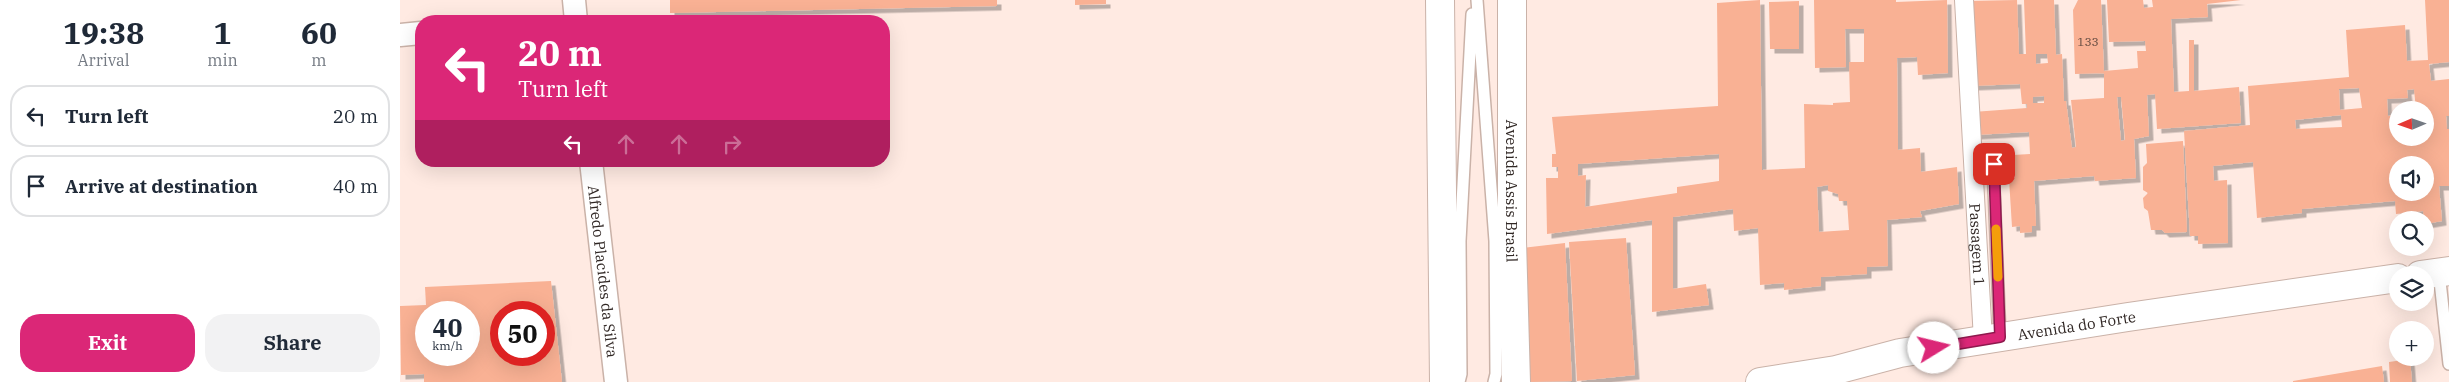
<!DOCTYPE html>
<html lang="en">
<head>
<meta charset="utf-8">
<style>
  body { margin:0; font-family:"IBM Plex Serif",serif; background:#f2f2f3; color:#1f2937; height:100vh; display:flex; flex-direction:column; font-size:19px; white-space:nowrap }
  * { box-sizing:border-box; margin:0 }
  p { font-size:16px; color:#747a83 }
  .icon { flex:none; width:28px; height:28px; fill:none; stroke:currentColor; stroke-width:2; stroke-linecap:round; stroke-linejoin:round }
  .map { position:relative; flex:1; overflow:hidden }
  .panel { display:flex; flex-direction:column; background:#fff; width:400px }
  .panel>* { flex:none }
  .top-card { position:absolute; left:15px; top:15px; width:475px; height:152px; border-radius:20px; box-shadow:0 5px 20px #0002; background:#db2777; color:#fff; overflow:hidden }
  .needle { width:32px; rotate:268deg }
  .tools { position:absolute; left:1989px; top:101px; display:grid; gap:10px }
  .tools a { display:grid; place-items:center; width:45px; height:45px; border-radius:50%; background:#fff; box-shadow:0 5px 20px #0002; font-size:25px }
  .speed { position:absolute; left:15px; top:301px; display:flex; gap:10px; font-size:25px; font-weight:700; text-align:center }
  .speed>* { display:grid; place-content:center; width:65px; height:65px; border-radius:50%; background:#fff; box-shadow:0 5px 20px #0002; line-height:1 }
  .speed small { font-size:12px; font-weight:400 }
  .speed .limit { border:8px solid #d22; background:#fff; color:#111 }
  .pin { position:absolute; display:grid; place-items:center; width:42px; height:42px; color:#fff; margin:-21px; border-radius:10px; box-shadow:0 2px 8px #0006 }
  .me { position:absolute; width:55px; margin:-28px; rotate:81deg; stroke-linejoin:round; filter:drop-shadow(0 0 4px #0008) }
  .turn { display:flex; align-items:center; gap:18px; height:105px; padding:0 20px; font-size:22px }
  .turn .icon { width:65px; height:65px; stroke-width:2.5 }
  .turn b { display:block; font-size:35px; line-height:42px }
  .lanes { display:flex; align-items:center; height:48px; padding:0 20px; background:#0003; justify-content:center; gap:25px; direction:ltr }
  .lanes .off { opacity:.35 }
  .eta { display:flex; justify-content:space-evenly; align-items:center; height:85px; text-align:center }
  .eta b { font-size:30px; font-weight:700; line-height:35px }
  .action { display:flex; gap:10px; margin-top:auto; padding:10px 20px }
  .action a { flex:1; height:58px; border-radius:20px; background:#db2777; color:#fff; font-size:20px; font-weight:700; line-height:58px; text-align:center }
  .action a+a { background:#f2f2f3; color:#1f2937 }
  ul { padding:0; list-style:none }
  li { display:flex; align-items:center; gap:15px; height:62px; margin:0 10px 8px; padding:0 10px; border:2px solid #e0e1e3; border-radius:20px }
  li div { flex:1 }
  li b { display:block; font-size:19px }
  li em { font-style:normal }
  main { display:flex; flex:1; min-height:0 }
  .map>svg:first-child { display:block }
  .building { fill:#f9b194; fill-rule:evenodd; filter:url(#shadow) }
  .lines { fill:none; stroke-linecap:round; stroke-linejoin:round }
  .service-casing { stroke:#cab2a8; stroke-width:14 }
  .pedestrian-casing { stroke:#cab2a8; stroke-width:20 }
  .minor-casing { stroke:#cab2a8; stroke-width:25 }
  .secondary-casing { stroke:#cab2a8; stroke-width:30 }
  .service { stroke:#fff; stroke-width:11 }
  .pedestrian { stroke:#fff; stroke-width:18 }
  .minor { stroke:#fff; stroke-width:22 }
  .secondary { stroke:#fff; stroke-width:28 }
  .route-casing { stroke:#8e194d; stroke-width:12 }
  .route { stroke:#db2777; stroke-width:9 }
  .slow { stroke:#f59e0b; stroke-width:9 }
  .labels { text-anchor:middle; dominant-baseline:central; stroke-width:4; stroke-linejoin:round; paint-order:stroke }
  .number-label { font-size:12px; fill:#624a40 }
  .street-label { font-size:15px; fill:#302724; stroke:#fff }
</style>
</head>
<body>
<main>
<section class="panel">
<div class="eta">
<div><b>19:38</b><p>Arrival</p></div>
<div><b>1</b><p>min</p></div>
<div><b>60</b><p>m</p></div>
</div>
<ul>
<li><svg class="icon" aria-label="left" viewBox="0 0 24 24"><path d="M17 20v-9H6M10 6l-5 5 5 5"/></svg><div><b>Turn left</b></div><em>20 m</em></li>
<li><svg class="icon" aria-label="arrive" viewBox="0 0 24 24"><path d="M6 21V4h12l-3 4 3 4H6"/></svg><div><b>Arrive at destination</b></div><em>40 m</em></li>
</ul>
<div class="action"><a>Exit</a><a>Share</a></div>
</section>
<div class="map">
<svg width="2049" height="382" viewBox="0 0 2049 382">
  <defs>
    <filter id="shadow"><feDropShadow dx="4.5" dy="4.5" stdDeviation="0" flood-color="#0004"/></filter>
  </defs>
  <rect width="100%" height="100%" fill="#ffeae2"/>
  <path class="building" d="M 270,0 L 597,0 L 597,6 L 270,13 Z
    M 675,0 L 706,0 L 706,4 L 675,5 Z
    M 1360,0 L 1362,170 L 1405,168 L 1404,104 L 1433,105 L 1433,103 L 1450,102 L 1449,62 L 1464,62 L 1464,29 L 1445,29 L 1446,67 L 1415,68 L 1414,0 L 1496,0 L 1496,2 L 1547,0 L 1548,73 L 1518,75 L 1517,57 L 1497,58 L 1498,150 L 1520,148 L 1521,172 L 1557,167 L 1559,204 L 1520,211 L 1522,217 L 1487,220 L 1488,266 L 1467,267 L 1467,274 L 1421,277 L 1421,286 L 1384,290 L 1384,283 L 1360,285 L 1358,228 L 1334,231 L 1333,209 L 1273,217 L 1273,289 L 1306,284 L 1309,305 L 1252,312 L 1252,220 L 1147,234 L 1146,178 L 1158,178 L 1158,167 L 1152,167 L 1152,154 L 1156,154 L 1152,117 L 1318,106 L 1317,3 ZM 1319,154 L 1319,181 L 1277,187 L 1277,193 L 1185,207 L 1186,175 L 1178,176 L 1178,164 ZM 1428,185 L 1428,191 L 1438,194 L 1439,201 L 1447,201 L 1449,230 L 1419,232 L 1417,187 Z
    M 1617,0 L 1619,54 L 1626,54 L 1624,0 L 1654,0 L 1656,55 L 1662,54 L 1664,101 L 1666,101 L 1672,148 L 1676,147 L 1671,100 L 1704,98 L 1704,71 L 1738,68 L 1737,51 L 1746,51 L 1745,41 L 1709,42 L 1707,0 L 1743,0 L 1744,8 L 1753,7 L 1752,0 L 1841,0 L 1807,4 L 1808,17 L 1771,19 L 1774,92 L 1789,91 L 1789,40 L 1794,40 L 1794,91 L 1839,87 L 1841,123 L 1757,129 L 1755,94 L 1747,95 L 1749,136 L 1734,139 L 1736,178 L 1695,181 L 1694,176 L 1634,181 L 1636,226 L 1632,226 L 1632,232 L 1620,233 L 1620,226 L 1612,227 L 1609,179 L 1615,178 L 1613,155 L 1630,154 L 1629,132 L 1574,135 L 1573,112 L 1627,108 L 1627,104 L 1622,104 L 1620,84 L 1572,86 L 1569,1 ZM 1636,54 L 1647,54 L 1648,63 L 1636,64 ZM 1644,96 L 1644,103 L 1633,103 L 1633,97 ZM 1717,97 L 1721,97 L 1725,140 L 1721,141 Z
    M 1678,0 L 1701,0 L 1704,73 L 1675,74 L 1673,10 Z
    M 2025,0 L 2049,0 L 2049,62 L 2029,64 L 2031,81 L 2049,79 L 2049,116 L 2046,116 L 2047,129 L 2049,129 L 2049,186 L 2039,186 L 2042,221 L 2025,224 L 2023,211 L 1996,214 L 1995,201 L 1902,209 L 1902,213 L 1857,218 L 1853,162 L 1813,166 L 1814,181 L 1827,180 L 1828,243 L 1798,244 L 1798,236 L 1790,236 L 1784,131 L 1850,125 L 1848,86 L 1949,77 L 1946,30 L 2005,25 L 2007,61 L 2028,60 ZM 1959,88 L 1962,108 L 1940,110 L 1939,89 ZM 2014,89 L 2016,110 L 2025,110 L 2025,138 L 2018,138 L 2018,141 L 2004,143 L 2004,138 L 1998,138 L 1998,115 L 1988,116 L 1987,99 L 2008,98 L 2007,90 ZM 1941,115 L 1942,127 L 1896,129 L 1895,120 ZM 1998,165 L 2025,165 L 2025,192 L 1998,192 Z
    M 1399,1 L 1399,49 L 1370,49 L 1369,2 Z
    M 1783,141 L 1787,232 L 1765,233 L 1762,230 L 1751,230 L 1748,211 L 1744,208 L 1743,198 L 1748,193 L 1743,190 L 1743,167 L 1747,163 L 1746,144 Z
    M 1226,238 L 1235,375 L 1177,381 L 1169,242 Z
    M 1165,243 L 1172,381 L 1126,382 L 1122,248 Z
    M 151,281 L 162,382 L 24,382 L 24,374 L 1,375 L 0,306 L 26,305 L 25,287 ZM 26,312 L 69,312 L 69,355 L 26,355 ZM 101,312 L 144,312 L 144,355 L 101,355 Z
    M 2010,359 L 2012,382 L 1990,382 L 1989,362 Z
    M 1982,366 L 1984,382 L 1893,382 L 1893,381 Z"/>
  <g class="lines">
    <g class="service-casing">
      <path id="service" d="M 1077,0 L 1095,241 L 1096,374 L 1094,382
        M 1593,164 L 1600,337
        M 2039,272 L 2049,364
        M 1059,382 L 1061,374 L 1060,241 L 1072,14"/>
    </g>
    <g class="pedestrian-casing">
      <g id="pedestrian">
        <path id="s1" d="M 1564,0 L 1583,340"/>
      </g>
    </g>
    <g class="minor-casing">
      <g id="minor">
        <path d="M 174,0 L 176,21"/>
        <path d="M 0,35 L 21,33"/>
        <path id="s2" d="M 191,161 L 216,382"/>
      </g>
    </g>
    <g class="secondary-casing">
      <g id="secondary">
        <path d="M 1040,0 L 1044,382"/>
        <path id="s3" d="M 1112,0 L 1112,241 L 1116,382"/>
        <path d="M 2020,275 L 2049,271"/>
        <path id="s4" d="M 1360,382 L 1436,370 L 1500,353 L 1728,317 L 1998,278"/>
      </g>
    </g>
    <use href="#service" class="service"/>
    <use href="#pedestrian" class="pedestrian"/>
    <use href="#minor" class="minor"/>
    <use href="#secondary" class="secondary"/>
  </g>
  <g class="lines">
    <g class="route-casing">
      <path id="route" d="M 1534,348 L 1600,337 L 1594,164"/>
    </g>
    <use href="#route" class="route"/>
    <path class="slow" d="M 1596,229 L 1598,277"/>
  </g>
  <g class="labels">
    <g class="number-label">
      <text x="1688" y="41">133</text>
    </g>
    <g class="street-label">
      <text stroke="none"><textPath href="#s3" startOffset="191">Avenida Assis Brasil</textPath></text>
      <text stroke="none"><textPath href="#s1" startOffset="245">Passagem 1</textPath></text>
      <text stroke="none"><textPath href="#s2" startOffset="111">Alfredo Placides da Silva</textPath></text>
      <text stroke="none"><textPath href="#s4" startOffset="322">Avenida do Forte</textPath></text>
    </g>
  </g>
</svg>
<div class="tools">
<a><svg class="needle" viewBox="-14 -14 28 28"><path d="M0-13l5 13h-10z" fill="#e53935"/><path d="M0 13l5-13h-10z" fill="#747a83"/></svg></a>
<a><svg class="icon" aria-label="sound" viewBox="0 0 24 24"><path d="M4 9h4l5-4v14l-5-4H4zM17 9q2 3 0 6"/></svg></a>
<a><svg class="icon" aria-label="search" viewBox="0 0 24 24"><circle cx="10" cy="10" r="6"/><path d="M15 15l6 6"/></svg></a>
<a><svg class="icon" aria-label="layers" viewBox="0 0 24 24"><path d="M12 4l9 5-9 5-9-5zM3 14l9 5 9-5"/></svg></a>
<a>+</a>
</div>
<div class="speed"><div>40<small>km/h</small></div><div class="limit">50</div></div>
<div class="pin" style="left:1594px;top:164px;background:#d93025"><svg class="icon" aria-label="arrive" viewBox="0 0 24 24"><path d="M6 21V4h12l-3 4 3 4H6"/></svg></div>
<svg class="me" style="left:1534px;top:348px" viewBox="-20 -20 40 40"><circle r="19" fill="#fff"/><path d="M0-13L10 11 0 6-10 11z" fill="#db2777"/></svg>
<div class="top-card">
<div class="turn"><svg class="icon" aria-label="left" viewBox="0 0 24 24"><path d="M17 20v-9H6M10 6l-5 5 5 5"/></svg><div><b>20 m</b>Turn left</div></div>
<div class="lanes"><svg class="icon" aria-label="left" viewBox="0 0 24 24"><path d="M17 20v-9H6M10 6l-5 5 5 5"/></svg><svg class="icon off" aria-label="ahead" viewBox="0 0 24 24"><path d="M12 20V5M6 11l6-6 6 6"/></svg><svg class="icon off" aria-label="ahead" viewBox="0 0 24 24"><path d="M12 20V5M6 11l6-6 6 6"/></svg><svg class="icon off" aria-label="right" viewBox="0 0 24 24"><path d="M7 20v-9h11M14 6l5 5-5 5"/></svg></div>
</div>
</div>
</main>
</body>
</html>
